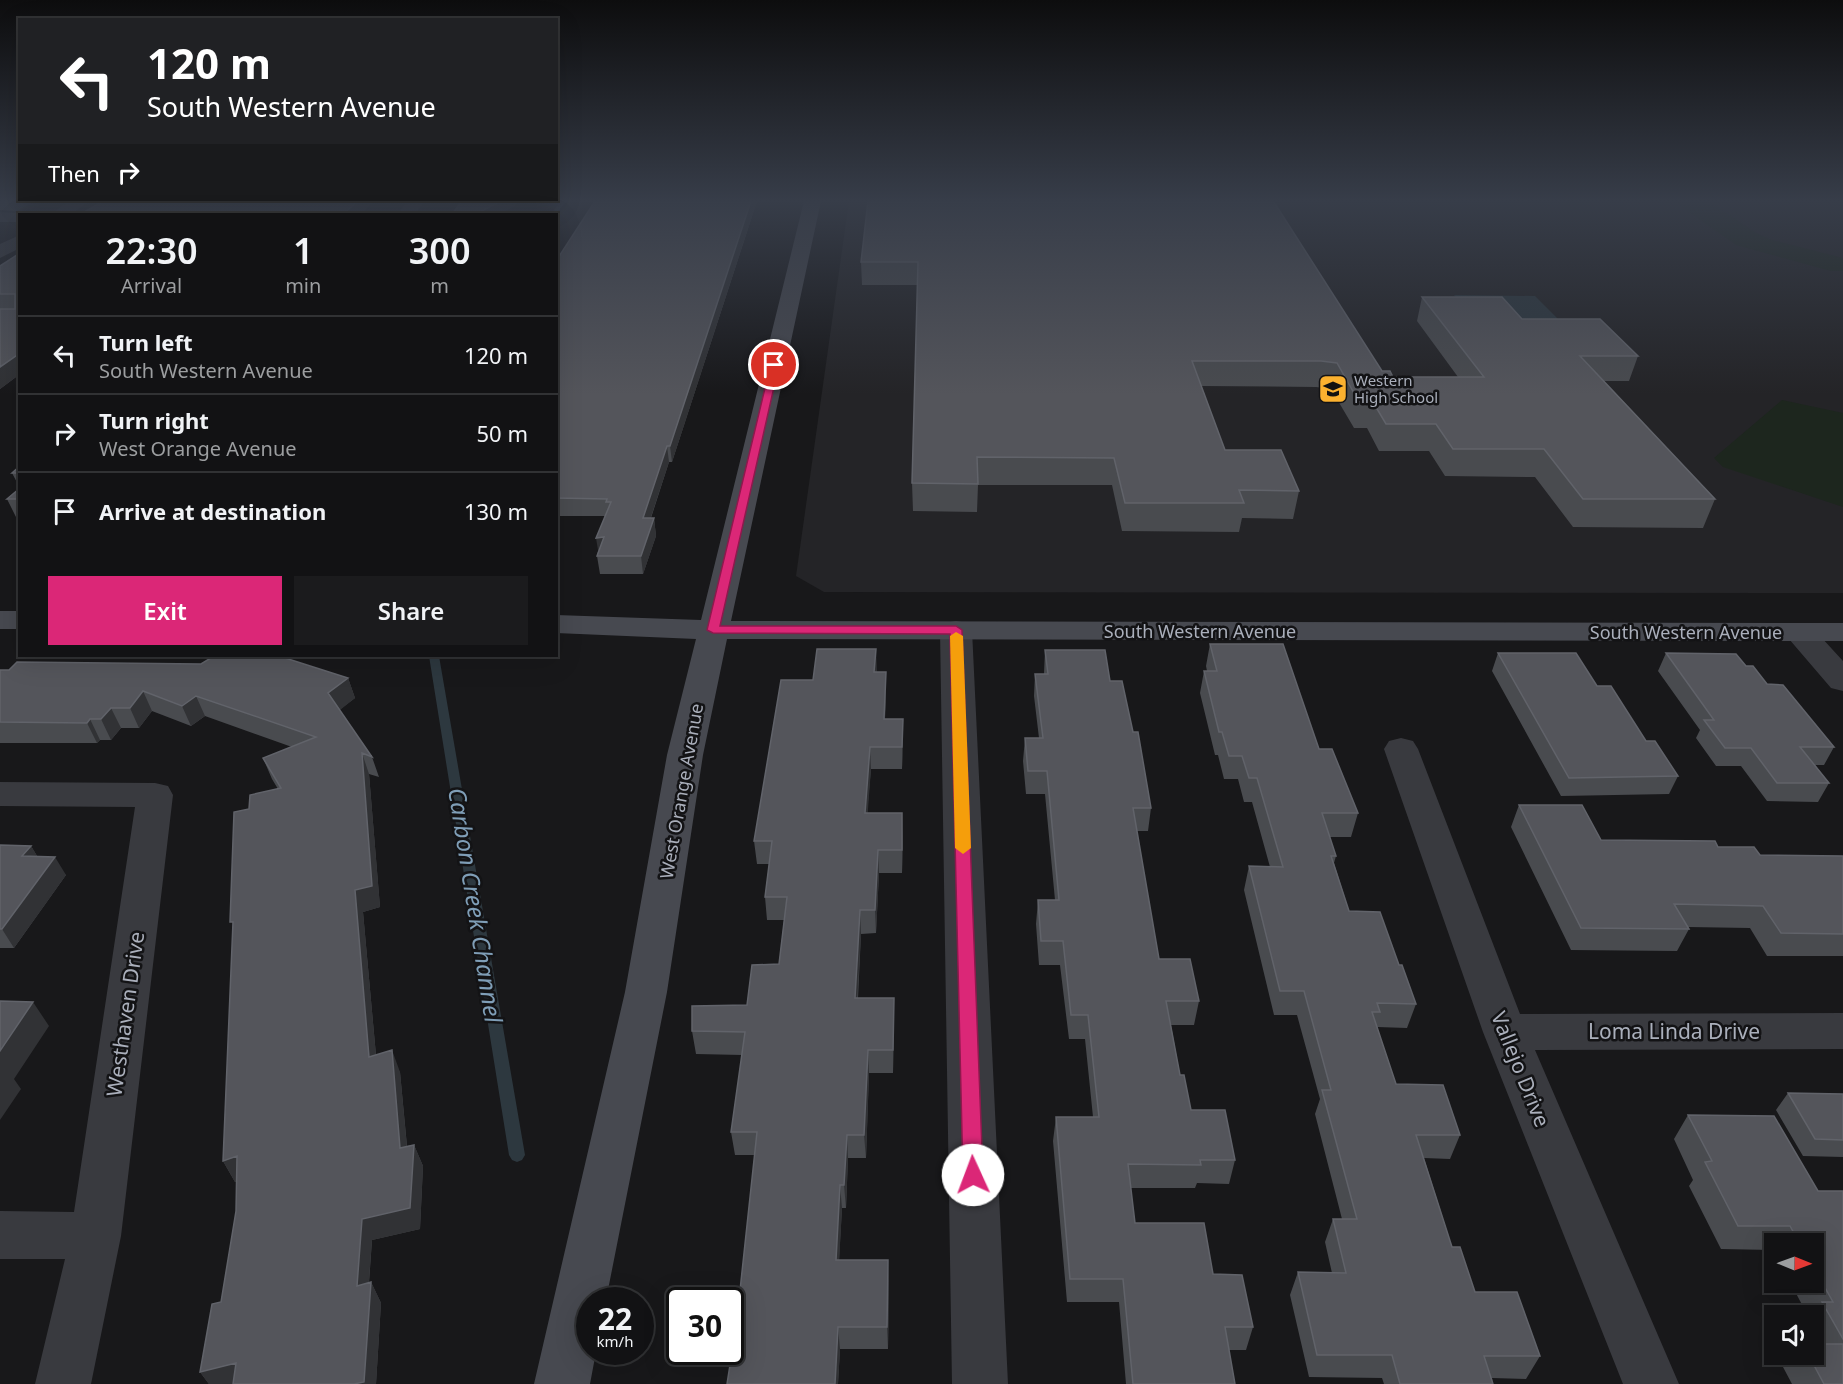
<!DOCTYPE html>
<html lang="en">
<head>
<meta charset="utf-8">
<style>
  body { margin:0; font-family:"Noto Sans",sans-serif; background:#1b1b1d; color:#f1f3f6; height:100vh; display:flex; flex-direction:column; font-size:22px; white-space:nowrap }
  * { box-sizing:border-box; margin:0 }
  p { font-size:20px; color:#9c9ea0 }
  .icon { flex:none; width:33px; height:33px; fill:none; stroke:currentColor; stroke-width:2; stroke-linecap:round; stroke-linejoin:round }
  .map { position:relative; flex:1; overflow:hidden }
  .details { position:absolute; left:18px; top:213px; width:540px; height:444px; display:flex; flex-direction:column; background:#121214; border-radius:0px; box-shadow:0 6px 24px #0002,0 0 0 2px #313234 }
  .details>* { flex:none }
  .guide { position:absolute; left:18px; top:18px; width:540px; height:183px; border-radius:0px; box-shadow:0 6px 24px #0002,0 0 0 2px #313234; background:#202124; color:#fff; overflow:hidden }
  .needle { width:39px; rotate:91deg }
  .controls { position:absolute; left:1764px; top:1233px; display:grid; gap:12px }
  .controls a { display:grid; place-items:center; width:60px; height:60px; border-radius:0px; background:#121214; box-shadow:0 6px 24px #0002,0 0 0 2px #313234; font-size:30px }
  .speed { position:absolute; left:576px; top:1287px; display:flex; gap:12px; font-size:30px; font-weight:700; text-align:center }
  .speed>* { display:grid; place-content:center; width:78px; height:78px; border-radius:50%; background:#121214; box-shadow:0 6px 24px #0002,0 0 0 2px #313234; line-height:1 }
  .speed small { font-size:15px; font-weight:400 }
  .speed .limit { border:3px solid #111; border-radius:9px; background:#fff; color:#111 }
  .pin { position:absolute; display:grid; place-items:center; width:51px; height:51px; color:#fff; margin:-26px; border:3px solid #fff; border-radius:50%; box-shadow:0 2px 6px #0007 }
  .me { position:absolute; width:66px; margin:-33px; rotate:358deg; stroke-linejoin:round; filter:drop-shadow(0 0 4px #0008) }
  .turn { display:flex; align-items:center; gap:21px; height:126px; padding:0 30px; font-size:27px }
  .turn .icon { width:78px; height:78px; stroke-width:2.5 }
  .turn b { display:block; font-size:42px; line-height:51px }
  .then { display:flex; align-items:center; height:57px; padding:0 30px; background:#0003; gap:12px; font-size:22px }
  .eta { display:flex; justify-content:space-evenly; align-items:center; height:102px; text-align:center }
  .eta b { font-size:36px; font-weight:600; line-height:42px }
  .primary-button { display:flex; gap:12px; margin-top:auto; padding:12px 30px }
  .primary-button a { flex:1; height:69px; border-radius:0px; background:#db2777; color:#fff; font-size:24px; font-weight:600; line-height:69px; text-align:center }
  .primary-button a+a { background:#1b1b1d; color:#f1f3f6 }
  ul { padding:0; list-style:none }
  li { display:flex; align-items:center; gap:18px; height:78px; padding:0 30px; border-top:2px solid #313234 }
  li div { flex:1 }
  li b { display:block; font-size:22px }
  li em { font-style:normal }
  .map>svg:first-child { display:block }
  .built { fill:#242427 }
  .green { fill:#1d261e }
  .water { fill:#2d383f }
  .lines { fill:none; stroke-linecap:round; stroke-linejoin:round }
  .stream { fill:#2d383f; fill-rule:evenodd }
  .street { fill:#393a3f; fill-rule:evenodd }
  .secondary { fill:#474950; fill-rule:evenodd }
  .wall { fill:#494b4f }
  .shaded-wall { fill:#313235 }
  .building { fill:#54555b; stroke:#61636a; stroke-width:1.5 }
  .route { fill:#db2777; stroke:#8e194d; stroke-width:1.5 }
  .slow { fill:#f59e0b }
  .labels { text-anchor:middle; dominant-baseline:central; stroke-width:5; stroke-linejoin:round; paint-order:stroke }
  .far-poi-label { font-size:15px; fill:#aaafbb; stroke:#131315; text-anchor:start }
  .street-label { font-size:18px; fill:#aaafbb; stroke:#131315 }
  .near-street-label { font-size:21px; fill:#aaafbb; stroke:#131315 }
  .near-water-label { font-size:24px; font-style:italic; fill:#7f9eb7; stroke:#131315 }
</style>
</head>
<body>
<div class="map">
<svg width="1843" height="1384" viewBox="0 0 1843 1384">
  <rect width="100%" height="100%" fill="#18181a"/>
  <path class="built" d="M 849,201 L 1843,201 L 1843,593 L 824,592 L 796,576 Z"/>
  <path class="green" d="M 1300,201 L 1582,201 L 1586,205 L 1308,202 Z
    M 1674,201 L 1709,201 L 1756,233 L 1772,240 L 1843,258 L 1843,271 L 1831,271 L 1736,245 Z
    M 1782,400 L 1843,413 L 1843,507 L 1723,467 L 1714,458 Z"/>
  <path class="water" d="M 1454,295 L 1535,296 L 1564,325 L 1520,325 L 1465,309 Z"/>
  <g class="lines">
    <path class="stream" d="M 560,201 L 566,201 L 556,214 L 552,214 Z
      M 429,656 L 439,656 L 525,1155 L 522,1160 L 517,1162 L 512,1160 L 509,1155 Z"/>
    <path class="street" d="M 69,201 L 90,201 L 71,214 L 51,214 Z
      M 407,201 L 425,201 L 415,214 L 398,214 Z
      M 0,212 L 27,214 L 20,214 L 20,222 L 0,222 Z
      M 20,235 L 20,248 L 0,258 L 0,244 Z
      M 956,621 L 967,623 L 972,630 L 1008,1384 L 952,1384 L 940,630 L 945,623 Z
      M 1799,623 L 1810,625 L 1843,661 L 1843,691 L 1831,688 L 1783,632 L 1788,625 Z
      M 1401,738 L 1413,741 L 1418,749 L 1520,1014 L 1843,1013 L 1843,1049 L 1535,1050 L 1679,1384 L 1623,1384 L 1483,1032 L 1384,749 L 1389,741 Z
      M 0,782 L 155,783 L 168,786 L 173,795 L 121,1236 L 91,1384 L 35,1384 L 65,1259 L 0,1259 L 0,1211 L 74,1212 L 135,807 L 0,806 Z"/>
    <path class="secondary" d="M 804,201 L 821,201 L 731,621 L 1843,623 L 1843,641 L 727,639 L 703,755 L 667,992 L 606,1300 L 590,1300 L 590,1352 L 596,1352 L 590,1384 L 534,1384 L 625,992 L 667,755 L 696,639 L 556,633 L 556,615 L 701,620 Z
      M 0,611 L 20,611 L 20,629 L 0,629 Z"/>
  </g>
  <path class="wall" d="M 0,201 L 34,201 L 16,211 L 0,210 Z
    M 757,201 L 672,462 L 669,462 L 651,518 L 654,518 L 656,536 L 643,574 L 600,574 L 597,556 L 605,516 L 556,516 L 556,261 Z
    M 868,201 L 1382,371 L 1393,377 L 1458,377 L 1417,321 L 1422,297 L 1522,319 L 1638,356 L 1629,381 L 1604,381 L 1715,499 L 1703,528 L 1573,527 L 1535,477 L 1445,476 L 1429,451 L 1379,451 L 1367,428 L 1354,428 L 1331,389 L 1316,387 L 1201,386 L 1225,450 L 1299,491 L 1293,519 L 1242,518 L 1239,532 L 1122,531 L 1112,485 L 978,485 L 977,512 L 913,511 L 912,483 L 918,285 L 862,285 L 861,262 Z
    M 20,253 L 20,374 L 0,389 L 0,266 Z
    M 20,466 L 20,488 L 12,473 Z
    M 20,488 L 20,517 L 16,517 L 7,499 Z
    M 1210,644 L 1319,749 L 1358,813 L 1351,837 L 1329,837 L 1336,856 L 1334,863 L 1349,911 L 1399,965 L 1416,1004 L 1407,1028 L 1377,1027 L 1396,1084 L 1460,1135 L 1450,1159 L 1424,1158 L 1452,1247 L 1475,1292 L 1540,1356 L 1526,1379 L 1492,1378 L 1493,1384 L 1384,1384 L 1382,1378 L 1309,1377 L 1290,1295 L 1298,1272 L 1332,1273 L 1325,1242 L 1333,1219 L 1342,1219 L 1315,1114 L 1320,1099 L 1297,1015 L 1274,1015 L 1244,890 L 1249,866 L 1270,867 L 1252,802 L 1244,802 L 1238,779 L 1224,779 L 1218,755 L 1215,755 L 1200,693 L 1204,671 L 1207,671 L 1206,666 Z
    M 1045,650 L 1110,681 L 1133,732 L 1151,808 L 1148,831 L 1137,831 L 1159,959 L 1199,1001 L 1194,1025 L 1171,1025 L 1180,1075 L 1191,1110 L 1235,1160 L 1229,1184 L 1197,1183 L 1195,1188 L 1130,1188 L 1135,1223 L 1213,1274 L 1253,1327 L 1246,1350 L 1229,1350 L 1235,1384 L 1126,1384 L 1119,1302 L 1067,1302 L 1053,1141 L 1056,1117 L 1093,1117 L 1085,1039 L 1069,1039 L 1060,965 L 1039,965 L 1036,924 L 1038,900 L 1055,900 L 1045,794 L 1026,794 L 1023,761 L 1025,738 L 1039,738 L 1034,696 L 1035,674 L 1044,674 Z
    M 1498,653 L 1597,686 L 1678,776 L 1669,794 L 1561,796 L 1492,671 Z
    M 1666,653 L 1746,666 L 1767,684 L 1834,747 L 1824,765 L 1815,765 L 1829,783 L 1818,802 L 1767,801 L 1741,766 L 1716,766 L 1696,738 L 1700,730 L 1658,671 Z
    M 0,670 L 348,678 L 355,698 L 339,710 L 372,757 L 379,777 L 369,774 L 380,907 L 363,912 L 376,1055 L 400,1072 L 407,1146 L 414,1145 L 423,1166 L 420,1229 L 372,1240 L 369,1283 L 371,1282 L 381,1303 L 376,1384 L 209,1384 L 200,1372 L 221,1302 L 236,1211 L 237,1181 L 235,1182 L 223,1161 L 249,809 L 278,789 L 272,779 L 263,758 L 292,747 L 205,716 L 191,726 L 152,711 L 139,728 L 121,728 L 111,740 L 100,740 L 97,743 L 0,743 Z
    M 876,672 L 886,694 L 885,719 L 903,741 L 902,769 L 871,769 L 867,813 L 903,836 L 902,873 L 879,873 L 876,933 L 861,934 L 858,998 L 894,1022 L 893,1073 L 869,1073 L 866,1158 L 848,1158 L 846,1208 L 842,1208 L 839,1260 L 889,1282 L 888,1349 L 840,1349 L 838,1384 L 727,1384 L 732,1365 L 755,1155 L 735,1155 L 731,1132 L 742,1055 L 696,1054 L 692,1031 L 747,1005 L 779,964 L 784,920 L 767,920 L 765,897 L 769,864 L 757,864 L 754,841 L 813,680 Z
    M 1519,805 L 1601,840 L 1718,847 L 1760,855 L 1843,856 L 1843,956 L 1767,956 L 1750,928 L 1688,927 L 1689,929 L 1677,951 L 1571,950 L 1511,827 Z
    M 0,845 L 31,846 L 37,856 L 66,875 L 14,948 L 0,948 Z
    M 1788,1093 L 1843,1094 L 1843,1157 L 1803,1156 L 1776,1110 Z
    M 1688,1115 L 1818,1191 L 1843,1191 L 1843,1384 L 1792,1384 L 1783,1367 L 1794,1354 L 1814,1354 L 1814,1316 L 1808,1316 L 1790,1282 L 1814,1282 L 1814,1244 L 1774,1244 L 1774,1254 L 1772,1250 L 1721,1249 L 1689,1186 L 1693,1180 L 1674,1139 Z"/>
  <path class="shaded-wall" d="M 12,201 L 34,201 L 16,211 Z
    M 358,201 L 374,201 L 361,214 L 343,214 Z
    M 501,201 L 519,201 L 515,206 L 499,214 L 476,214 Z
    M 751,201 L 757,201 L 672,462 L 670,446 Z
    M 20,353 L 20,374 L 0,389 L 0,367 Z
    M 667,446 L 669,462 L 645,535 L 643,518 Z
    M 654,518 L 656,536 L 643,574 L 641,556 Z
    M 604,537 L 599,556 L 596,538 Z
    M 876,649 L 877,671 L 875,694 L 874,672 Z
    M 886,672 L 886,694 L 884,741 L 884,719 Z
    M 348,678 L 355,698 L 335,714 L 328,693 Z
    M 143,691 L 152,711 L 139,728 L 130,708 Z
    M 196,696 L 205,716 L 191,726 L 182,706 Z
    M 111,708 L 121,728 L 111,740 L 101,719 Z
    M 90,719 L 100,740 L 97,743 L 87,723 Z
    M 903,719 L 903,741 L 902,769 L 902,747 Z
    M 870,747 L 871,769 L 866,836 L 865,813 Z
    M 362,753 L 369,774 L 380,907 L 363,912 L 378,1078 L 369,1057 L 355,890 Z
    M 902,813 L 903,836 L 902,873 Z
    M 31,846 L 42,864 L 22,856 Z
    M 878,850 L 879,873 L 876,933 L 875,910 Z
    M 55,857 L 66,875 L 14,948 L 2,929 Z
    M 860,910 L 861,934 L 856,1022 L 855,998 Z
    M 894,998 L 894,1022 L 893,1073 L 893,1050 Z
    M 33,1002 L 49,1026 L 14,1079 L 21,1089 L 0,1120 L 0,1051 Z
    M 392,1050 L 400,1072 L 409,1169 L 400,1148 Z
    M 868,1050 L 869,1073 L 866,1158 L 864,1135 Z
    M 847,1135 L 848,1158 L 846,1208 L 844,1185 Z
    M 414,1145 L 423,1166 L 420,1229 L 372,1240 L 367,1306 L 357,1286 L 362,1219 Z
    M 237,1156 L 249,1177 L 235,1182 L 223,1161 Z
    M 840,1185 L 842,1208 L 838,1282 L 836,1260 Z
    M 888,1260 L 889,1282 L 888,1349 L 887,1327 Z
    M 371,1282 L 381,1303 L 376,1384 L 354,1384 Z
    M 838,1327 L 840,1349 L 838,1384 L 835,1384 Z
    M 236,1363 L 245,1384 L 209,1384 L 200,1372 Z"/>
  <path class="building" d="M 103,201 L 358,201 L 343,214 L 81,214 Z
    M 462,201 L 501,201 L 476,214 L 452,214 Z
    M 595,201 L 751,201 L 670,446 L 667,446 L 643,518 L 654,518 L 641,556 L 597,556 L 604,537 L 596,538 L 611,502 L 606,502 L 607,499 L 556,498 L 556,261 Z
    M 868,201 L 1274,202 L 1382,371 L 1390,371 L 1393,377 L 1484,377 L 1422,297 L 1502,297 L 1522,319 L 1600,319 L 1638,356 L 1580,356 L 1715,499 L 1583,499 L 1544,449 L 1453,449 L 1436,424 L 1386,424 L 1373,402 L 1359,402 L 1337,363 L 1321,361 L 1192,361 L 1225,450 L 1281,450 L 1299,491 L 1239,490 L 1244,503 L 1125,503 L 1114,458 L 977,457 L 978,484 L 912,483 L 918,262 L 861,262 Z
    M 20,253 L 20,353 L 0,367 L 0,309 L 15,309 L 15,294 L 0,294 L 0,266 Z
    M 20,466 L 20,473 L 12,473 Z
    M 20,488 L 20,499 L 7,499 Z
    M 1210,644 L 1283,644 L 1319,749 L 1332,749 L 1358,813 L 1322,813 L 1336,856 L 1331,856 L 1349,911 L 1380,912 L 1399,965 L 1402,965 L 1416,1004 L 1377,1003 L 1380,1012 L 1372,1012 L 1396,1084 L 1443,1085 L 1460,1135 L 1416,1135 L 1452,1247 L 1460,1247 L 1475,1292 L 1517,1292 L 1540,1356 L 1484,1356 L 1493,1384 L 1400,1384 L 1392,1355 L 1317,1355 L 1298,1272 L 1346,1273 L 1333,1219 L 1357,1219 L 1322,1090 L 1331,1090 L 1304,991 L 1280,991 L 1249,866 L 1283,867 L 1257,778 L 1249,778 L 1242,756 L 1229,756 L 1222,732 L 1219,732 L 1204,671 L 1217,671 Z
    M 817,649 L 876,649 L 874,672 L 886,672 L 884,719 L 903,719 L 902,747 L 870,747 L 865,813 L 902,813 L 902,850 L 878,850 L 875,910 L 860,910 L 855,998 L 894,998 L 893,1050 L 868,1050 L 864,1135 L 847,1135 L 844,1185 L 840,1185 L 836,1260 L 888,1260 L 887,1327 L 838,1327 L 835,1384 L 727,1384 L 730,1365 L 732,1365 L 757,1132 L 731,1132 L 745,1032 L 692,1031 L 692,1006 L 747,1005 L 752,965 L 779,964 L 787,897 L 765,897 L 772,841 L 754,841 L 781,680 L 813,680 Z
    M 1045,650 L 1105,650 L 1110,681 L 1122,681 L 1133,732 L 1138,732 L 1151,808 L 1133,808 L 1159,959 L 1190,959 L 1199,1001 L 1166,1001 L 1180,1075 L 1184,1075 L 1191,1110 L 1225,1110 L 1235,1160 L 1200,1160 L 1201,1165 L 1128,1164 L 1135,1223 L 1204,1223 L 1213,1274 L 1242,1275 L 1253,1327 L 1225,1327 L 1235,1384 L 1133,1384 L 1123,1279 L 1070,1279 L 1056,1117 L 1099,1117 L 1088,1015 L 1071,1015 L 1063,941 L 1041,941 L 1038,900 L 1059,900 L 1047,771 L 1028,771 L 1025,738 L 1043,738 L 1035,674 L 1048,674 Z
    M 1498,653 L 1576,653 L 1597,686 L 1611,686 L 1646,741 L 1655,741 L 1678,776 L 1569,778 Z
    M 1666,653 L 1736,654 L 1746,666 L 1753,666 L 1767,684 L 1783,685 L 1834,747 L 1800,747 L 1829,783 L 1777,783 L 1751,748 L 1725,748 L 1704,720 L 1714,720 Z
    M 214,656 L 279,656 L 348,678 L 328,693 L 372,757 L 362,753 L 372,886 L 355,890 L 369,1057 L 392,1050 L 400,1148 L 414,1145 L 410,1208 L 362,1219 L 357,1286 L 371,1282 L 364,1382 L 354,1384 L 233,1384 L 236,1363 L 200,1372 L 212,1304 L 221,1302 L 236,1211 L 237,1156 L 223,1161 L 233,922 L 230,922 L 234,812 L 249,809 L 250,795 L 281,788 L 263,758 L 316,737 L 196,696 L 182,706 L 143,691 L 130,708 L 111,708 L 101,719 L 90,719 L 87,723 L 0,722 L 0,670 L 9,670 L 17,662 L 201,664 Z
    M 1519,805 L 1582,805 L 1601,840 L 1715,841 L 1718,847 L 1754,847 L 1760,855 L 1843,856 L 1843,934 L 1781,933 L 1763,906 L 1674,904 L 1689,929 L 1581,928 Z
    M 0,845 L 31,846 L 22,856 L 55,857 L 2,929 L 0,929 Z
    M 0,1001 L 33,1002 L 0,1051 Z
    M 1788,1093 L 1843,1094 L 1843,1140 L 1815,1139 Z
    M 1688,1115 L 1774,1116 L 1818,1191 L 1843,1191 L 1843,1339 L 1822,1302 L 1833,1302 L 1814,1268 L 1814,1244 L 1800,1244 L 1790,1226 L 1738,1226 L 1705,1162 L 1712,1161 Z
    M 1814,1344 L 1843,1344 L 1843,1384 L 1824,1384 L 1808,1354 L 1814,1354 Z"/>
  <linearGradient id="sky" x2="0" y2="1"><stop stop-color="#0d0d0e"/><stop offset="0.51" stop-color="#373d49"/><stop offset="1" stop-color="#373d49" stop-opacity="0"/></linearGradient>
  <rect width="1843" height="394" fill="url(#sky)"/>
  <path class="route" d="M 771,363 L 779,365 L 720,626 L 956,626 L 962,630 L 983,1175 L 980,1182 L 973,1184 L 966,1182 L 963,1175 L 950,634 L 713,633 L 707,630 Z"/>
  <path class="slow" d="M 956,632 L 963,636 L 971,848 L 963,854 L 955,848 L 950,636 Z"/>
  <defs>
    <g id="school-square" transform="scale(1.5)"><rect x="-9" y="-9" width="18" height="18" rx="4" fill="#fbb12f" stroke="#131315"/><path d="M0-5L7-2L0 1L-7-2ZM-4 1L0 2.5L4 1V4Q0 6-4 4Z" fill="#111"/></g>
  </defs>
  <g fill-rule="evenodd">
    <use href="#school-square" x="1333" y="389"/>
  </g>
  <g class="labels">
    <g class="far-poi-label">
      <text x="1354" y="380">Western<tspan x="1354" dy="17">High School</tspan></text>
    </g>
    <g class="street-label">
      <text x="1200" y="631">South Western Avenue</text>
      <text x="1686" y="632">South Western Avenue</text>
      <text transform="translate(681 791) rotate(-80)">West Orange Avenue</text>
    </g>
    <g class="near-street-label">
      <text transform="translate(125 1014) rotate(-82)">Westhaven Drive</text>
      <text x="1674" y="1031">Loma Linda Drive</text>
      <text transform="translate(1521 1069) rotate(68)">Vallejo Drive</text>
    </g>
    <g class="near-water-label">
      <text transform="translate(476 905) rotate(81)">Carbon Creek Channel</text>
    </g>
  </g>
</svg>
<div class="controls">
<a><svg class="needle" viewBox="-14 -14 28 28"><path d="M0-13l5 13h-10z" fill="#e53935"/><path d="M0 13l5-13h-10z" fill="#9c9ea0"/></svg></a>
<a><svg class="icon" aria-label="sound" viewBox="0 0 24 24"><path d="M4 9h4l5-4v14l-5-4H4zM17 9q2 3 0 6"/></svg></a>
</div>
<div class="speed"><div>22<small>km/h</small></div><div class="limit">30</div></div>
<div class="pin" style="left:774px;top:365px;background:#d93025"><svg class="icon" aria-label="arrive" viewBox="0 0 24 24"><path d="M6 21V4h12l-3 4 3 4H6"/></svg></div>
<svg class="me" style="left:973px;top:1175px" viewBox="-20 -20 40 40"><circle r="19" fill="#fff"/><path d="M0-13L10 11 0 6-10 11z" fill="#db2777"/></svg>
<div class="guide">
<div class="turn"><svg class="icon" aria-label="left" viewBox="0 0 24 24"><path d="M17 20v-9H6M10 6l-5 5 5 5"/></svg><div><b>120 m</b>South Western Avenue</div></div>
<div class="then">Then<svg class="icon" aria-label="right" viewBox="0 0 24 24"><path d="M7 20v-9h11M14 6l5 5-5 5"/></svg></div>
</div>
<section class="details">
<div class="eta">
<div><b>22:30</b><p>Arrival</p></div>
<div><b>1</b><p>min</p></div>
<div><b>300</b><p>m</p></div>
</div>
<ul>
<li><svg class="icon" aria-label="left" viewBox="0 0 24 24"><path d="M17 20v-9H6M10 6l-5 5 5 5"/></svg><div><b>Turn left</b><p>South Western Avenue</p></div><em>120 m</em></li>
<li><svg class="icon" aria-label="right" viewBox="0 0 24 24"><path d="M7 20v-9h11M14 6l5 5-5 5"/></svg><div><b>Turn right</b><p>West Orange Avenue</p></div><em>50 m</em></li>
<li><svg class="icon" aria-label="arrive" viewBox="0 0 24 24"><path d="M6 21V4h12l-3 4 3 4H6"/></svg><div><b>Arrive at destination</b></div><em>130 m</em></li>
</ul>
<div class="primary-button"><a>Exit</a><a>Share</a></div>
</section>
</div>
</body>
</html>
